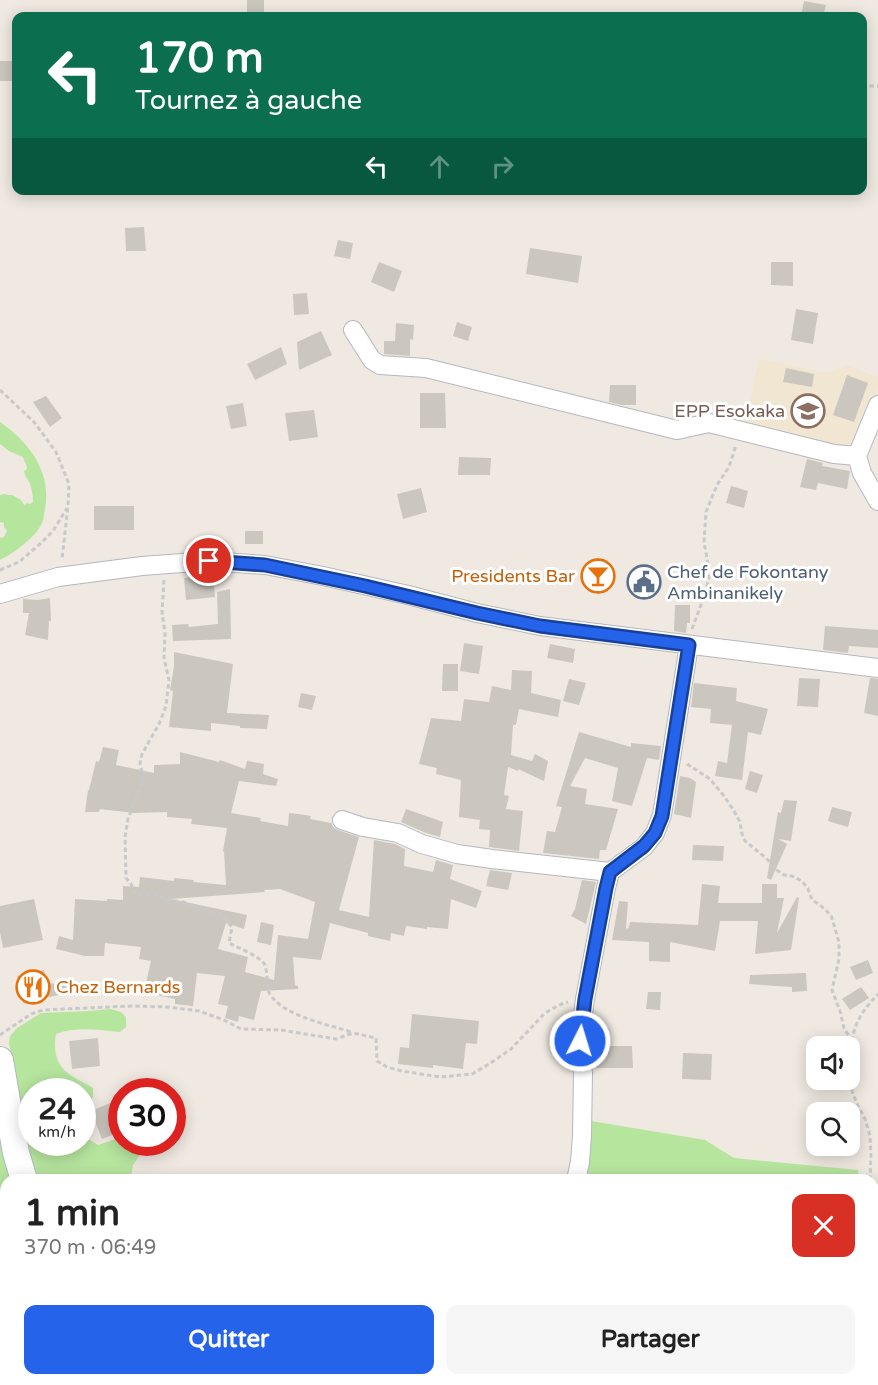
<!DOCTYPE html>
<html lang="fr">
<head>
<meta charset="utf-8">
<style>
  body { margin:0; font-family:"Varela Round",sans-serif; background:#f6f6f6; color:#222; height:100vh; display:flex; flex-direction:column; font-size:22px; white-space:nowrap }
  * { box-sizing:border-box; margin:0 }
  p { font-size:20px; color:#767676 }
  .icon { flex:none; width:33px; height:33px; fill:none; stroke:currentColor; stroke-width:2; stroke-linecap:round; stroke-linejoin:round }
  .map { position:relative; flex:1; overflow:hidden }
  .side { position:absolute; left:0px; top:1174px; width:879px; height:212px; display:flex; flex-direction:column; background:#fff; border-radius:18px 18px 0 0; box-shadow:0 3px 15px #0003 }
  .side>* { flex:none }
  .guide { position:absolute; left:12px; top:12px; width:855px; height:183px; border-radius:12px; box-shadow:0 3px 15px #0003; background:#0b6e4f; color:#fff; overflow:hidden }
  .fabs { position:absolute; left:806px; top:1036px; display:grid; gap:12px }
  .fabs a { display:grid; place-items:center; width:54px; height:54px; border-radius:12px; background:#fff; box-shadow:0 3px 15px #0003; font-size:30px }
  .speed { position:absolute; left:18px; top:1078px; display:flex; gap:12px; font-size:30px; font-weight:700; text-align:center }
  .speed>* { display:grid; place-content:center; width:78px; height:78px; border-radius:50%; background:#fff; box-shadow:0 3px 15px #0003; line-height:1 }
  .speed small { font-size:15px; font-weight:400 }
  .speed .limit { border:9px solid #d22; background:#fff; color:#111 }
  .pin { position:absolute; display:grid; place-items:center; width:51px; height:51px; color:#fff; margin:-26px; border:3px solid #fff; border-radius:50%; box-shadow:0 2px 6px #0007 }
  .me { position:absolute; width:66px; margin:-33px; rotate:5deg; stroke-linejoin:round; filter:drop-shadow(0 0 4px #0008) }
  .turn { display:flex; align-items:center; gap:21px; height:126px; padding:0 24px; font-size:27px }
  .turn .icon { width:78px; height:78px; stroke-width:2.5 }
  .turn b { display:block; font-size:42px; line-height:51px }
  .lanes { display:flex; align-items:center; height:57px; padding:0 24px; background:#0003; justify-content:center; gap:30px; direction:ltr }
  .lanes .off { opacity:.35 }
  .round { display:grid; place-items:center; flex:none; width:63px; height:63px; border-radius:12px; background:#f6f6f6 }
  .summary { display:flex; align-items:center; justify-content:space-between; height:102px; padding:0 24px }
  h1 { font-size:36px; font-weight:700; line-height:45px }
  .primary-button { display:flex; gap:12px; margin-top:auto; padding:12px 24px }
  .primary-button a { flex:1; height:69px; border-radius:12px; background:#2563eb; color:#fff; font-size:24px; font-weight:700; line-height:69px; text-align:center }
  .primary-button a+a { background:#f6f6f6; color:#222 }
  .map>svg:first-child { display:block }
  .education { fill:#f0e6d1 }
  .green { fill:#b6e59e }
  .water { fill:#75cff0 }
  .building { fill:#cbc7bf; fill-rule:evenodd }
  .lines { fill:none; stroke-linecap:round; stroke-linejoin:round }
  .minor-casing { stroke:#b4b7c1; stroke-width:20 }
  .secondary-casing { stroke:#b4b7c1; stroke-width:28 }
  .path { stroke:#c9c9c9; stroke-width:3; stroke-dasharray:4.5 3; stroke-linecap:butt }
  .minor { stroke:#fff; stroke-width:18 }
  .secondary { stroke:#fff; stroke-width:26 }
  .route-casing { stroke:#184099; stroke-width:15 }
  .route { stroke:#2563eb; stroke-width:10 }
  .labels { text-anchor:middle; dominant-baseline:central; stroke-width:6; stroke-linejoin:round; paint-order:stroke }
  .education-label { font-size:18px; fill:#785e54; stroke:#fff; text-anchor:end }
  .service-label { font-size:18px; fill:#4e5e75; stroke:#fff; text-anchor:start }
  .food-label { font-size:18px; fill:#c56008; stroke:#fff; text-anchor:end }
</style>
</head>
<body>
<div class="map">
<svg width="878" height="1385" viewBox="0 0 878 1385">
  <rect width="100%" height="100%" fill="#efe9e1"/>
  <path class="education" d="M 759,359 L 823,372 L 831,371 L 848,366 L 878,377 L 878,388 L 875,397 L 855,438 L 849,445 L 841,447 L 745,426 Z"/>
  <path class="green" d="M 0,422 C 29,442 52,472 45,509 C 44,513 44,519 42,523 C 36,537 14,553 0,560 L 0,538 L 4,537 L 7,531 L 4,527 L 4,523 L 0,522 L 0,495 L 5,494 L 8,495 L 12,495 L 21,500 L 24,505 L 27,503 L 30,504 L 33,502 C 33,496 32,490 30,484 C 28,479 25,477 24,471 L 27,469 C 27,464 24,462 23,457 L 9,451 L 0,444 Z
    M 110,1009 L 121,1012 L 126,1017 L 126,1027 L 120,1032 C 99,1030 76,1026 56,1034 C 53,1050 56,1067 72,1076 C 79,1081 86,1083 93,1088 L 93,1097 L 84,1106 L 83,1110 L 82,1092 L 32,1092 L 32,1143 L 82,1143 L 83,1128 L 88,1139 L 98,1145 L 116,1139 L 121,1140 L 122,1143 C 133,1143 136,1145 139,1156 L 133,1165 L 131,1176 L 146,1180 L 40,1180 L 33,1167 L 9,1043 L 10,1036 L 17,1028 L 41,1013 L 89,1011 Z
    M 591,1121 L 705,1140 L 734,1158 L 858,1170 L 859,1179 L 858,1180 L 584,1180 Z
    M 0,1138 L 7,1171 L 10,1180 L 6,1180 L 6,1287 L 0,1279 Z
    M 74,1380 L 142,1380 L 146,1385 L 78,1385 Z"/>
  <path class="water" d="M 0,1318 L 6,1326 L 6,1380 L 46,1380 L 50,1385 L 0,1385 Z"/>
  <path class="building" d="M 247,0 L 264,0 L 264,15 L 247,15 Z
    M 804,1 L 826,5 L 823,16 L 801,16 Z
    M 0,61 L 16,61 L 16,81 L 0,81 Z
    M 144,227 L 146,251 L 126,251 L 125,228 Z
    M 338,240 L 353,243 L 350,259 L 334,256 Z
    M 530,248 L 582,256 L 578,283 L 526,274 Z
    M 379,262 L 402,271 L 394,292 L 371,282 Z
    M 771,262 L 793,262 L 793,286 L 771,285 Z
    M 307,293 L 309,314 L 294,315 L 293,294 Z
    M 796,309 L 818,313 L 813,344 L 791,340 Z
    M 457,322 L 472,327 L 468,341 L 453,336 Z
    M 396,323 L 414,325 L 413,340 L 410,339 L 410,356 L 384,354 L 384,341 L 395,341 Z
    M 321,331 L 332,355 L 299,370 L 297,342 Z
    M 281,347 L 287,364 L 255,380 L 247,364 Z
    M 786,368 L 814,374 L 812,387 L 783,382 Z
    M 847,375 L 868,383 L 854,422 L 833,415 Z
    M 610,385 L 636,385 L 636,405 L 622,405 L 609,402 Z
    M 420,393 L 445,393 L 446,428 L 420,428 Z
    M 46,396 L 62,418 L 50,427 L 33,402 Z
    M 243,403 L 247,426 L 231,429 L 226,406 Z
    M 314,410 L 318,437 L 289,441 L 285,413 Z
    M 459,457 L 491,458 L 490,475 L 458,475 Z
    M 807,459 L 823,463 L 822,466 L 850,471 L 847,489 L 818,483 L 816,490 L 800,487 Z
    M 731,486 L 748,491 L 744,508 L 726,503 Z
    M 421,488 L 427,512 L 403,519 L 397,494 Z
    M 94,506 L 134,506 L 134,530 L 94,530 Z
    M 245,531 L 263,531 L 263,544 L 245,544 Z
    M 634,570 L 654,570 L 654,595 L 634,594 Z
    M 213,575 L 215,597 L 186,600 L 184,578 Z
    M 230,589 L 231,639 L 173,641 L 172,625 L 188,624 L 189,627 L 218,624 L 217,592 Z
    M 50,598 L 51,621 L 49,621 L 48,640 L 25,635 L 29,613 L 23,613 L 23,599 L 38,600 Z
    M 675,605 L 690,605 L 690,623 L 687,623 L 686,633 L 674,631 Z
    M 825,626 L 878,630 L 878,648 L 849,646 L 848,653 L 823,650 Z
    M 464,643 L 483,646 L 479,674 L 460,671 Z
    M 550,644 L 575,649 L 573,663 L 547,658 Z
    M 174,652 L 233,664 L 227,713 L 269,715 L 267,729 L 240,728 L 240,726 L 211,723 L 211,731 L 169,727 L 173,691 L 170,690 L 174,666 Z
    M 443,664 L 458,664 L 458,691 L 442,691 Z
    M 512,670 L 532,671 L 531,693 L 561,700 L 558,717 L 519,709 L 516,725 L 513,725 L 511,755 L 532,761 L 535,754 L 548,761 L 544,781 L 518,769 L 518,771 L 508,767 L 504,795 L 509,796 L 506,809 L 523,811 L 519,851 L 489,847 L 490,830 L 479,829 L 480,820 L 459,817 L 461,780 L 436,774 L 437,768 L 419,764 L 431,718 L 461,721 L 464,699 L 489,702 L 492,686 L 511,690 Z
    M 799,678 L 820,679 L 818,707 L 797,706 Z
    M 870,678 L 878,679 L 878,716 L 864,713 Z
    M 569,679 L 586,683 L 579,705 L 563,701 Z
    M 694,683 L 737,688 L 736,701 L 768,709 L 761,735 L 748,732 L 742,780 L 715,776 L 718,761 L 727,763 L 732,725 L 710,723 L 711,709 L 691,707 Z
    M 301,693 L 316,696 L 312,710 L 298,707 Z
    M 579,732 L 631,747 L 631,743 L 661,746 L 659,760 L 647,758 L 632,806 L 612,801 L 618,768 L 585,758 L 570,786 L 587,789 L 585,804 L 618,809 L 606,850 L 600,850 L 599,859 L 543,853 L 547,831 L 555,832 L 562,807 L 556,806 Z
    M 103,747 L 119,750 L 116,765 L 154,773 L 154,765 L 180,764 L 180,752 L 219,762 L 220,760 L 245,769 L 247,761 L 264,764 L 263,774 L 278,779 L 276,786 L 239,781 L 231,813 L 261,818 L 260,821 L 288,826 L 289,813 L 298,814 L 311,816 L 310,819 L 331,823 L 334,828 L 338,830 L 359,837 L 339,910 L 369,917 L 374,840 L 395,844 L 405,849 L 404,866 L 433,872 L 436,860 L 453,865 L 450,879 L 482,891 L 476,908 L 451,899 L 448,929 L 427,927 L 427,929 L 406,926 L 404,936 L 391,933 L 390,941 L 368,936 L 368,933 L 330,923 L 321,960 L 293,957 L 295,985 L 298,986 L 298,989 L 261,991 L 254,1020 L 239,1016 L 238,1022 L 225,1018 L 228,1006 L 218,1004 L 225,976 L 197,973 L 193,1006 L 175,1004 L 175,999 L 144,992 L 151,961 L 139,959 L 141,947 L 105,943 L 104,956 L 85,956 L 56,949 L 59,936 L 73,940 L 75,899 L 107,901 L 107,899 L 123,900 L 123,886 L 139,887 L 140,877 L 174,881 L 174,878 L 194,880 L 193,882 L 226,885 L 224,852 L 223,851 L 227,828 L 191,824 L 192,819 L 167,817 L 167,812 L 134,813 L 100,809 L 99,812 L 85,812 L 88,790 L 89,790 L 96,761 L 99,762 ZM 280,889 L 315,902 L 308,939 L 278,935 L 274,980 L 245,972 L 248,957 L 218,949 L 226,923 L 244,929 L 247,915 L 171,899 L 265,892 L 264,890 Z
    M 750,771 L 763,775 L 757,793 L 745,789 Z
    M 680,776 L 690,778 L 696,782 L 691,818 L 674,814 Z
    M 784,800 L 797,801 L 791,841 L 778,839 L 787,844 L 771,880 L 767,878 L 778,812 L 781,813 Z
    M 832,807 L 852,812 L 848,827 L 828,821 Z
    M 406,809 L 443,822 L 440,837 L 426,833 L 401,822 Z
    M 693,845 L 724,846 L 723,861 L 692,860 Z
    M 490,870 L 512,873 L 508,890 L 486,886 Z
    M 582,880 L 596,882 L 586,924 L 571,916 L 575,909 Z
    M 702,884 L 720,886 L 718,903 L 762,903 L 762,884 L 777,884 L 777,898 L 784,898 L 777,933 L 797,897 L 799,898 L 791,950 L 755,954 L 758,921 L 720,921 L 715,951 L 670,942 L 670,962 L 649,961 L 649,942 L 612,940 L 619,901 L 628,902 L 626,928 L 628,929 L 630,922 L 698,925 Z
    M 34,899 L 43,940 L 3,948 L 0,932 L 0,906 Z
    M 261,922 L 274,925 L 271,945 L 257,942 Z
    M 868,960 L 873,973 L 856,980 L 850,967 Z
    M 44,970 L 47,983 L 85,986 L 85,989 L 23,1003 L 17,976 Z
    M 806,973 L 807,991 L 792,992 L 792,987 L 749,984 L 750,975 Z
    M 861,987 L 869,998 L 850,1010 L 842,999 Z
    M 648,992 L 661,992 L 660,1010 L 646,1009 Z
    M 412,1014 L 479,1021 L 477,1044 L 466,1043 L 463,1069 L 433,1065 L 433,1068 L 398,1064 L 400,1047 L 409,1048 Z
    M 98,1038 L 100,1066 L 72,1069 L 69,1041 Z
    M 596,1046 L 632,1046 L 633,1068 L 596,1068 Z
    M 683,1053 L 712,1054 L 711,1080 L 682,1079 Z
    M 122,1098 L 122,1131 L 102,1139 L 91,1111 Z"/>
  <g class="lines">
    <g class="minor-casing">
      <path id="minor" d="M 353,330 L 372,360 L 380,365 L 426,368 L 677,430 L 709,423 L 834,454 L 857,456
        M 878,405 L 857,456 L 862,473 L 878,501
        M 0,594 L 58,577 L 142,566 L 209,561 L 265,565 L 323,576 L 408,595 L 477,613 L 540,626 L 878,668
        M 342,820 L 363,827 L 398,833 L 422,844 L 457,854 L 492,859 L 610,872
        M 576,1180 L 580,1162 L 582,1135 L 583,1073 L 580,1054 L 581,1029 L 585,999 L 606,888 L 610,872 L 644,847 L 655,833 L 662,815 L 689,645"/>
    </g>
    <g class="secondary-casing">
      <path id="secondary" d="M 0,1060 L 16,1153 L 24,1180
        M 158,1380 L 161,1385"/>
    </g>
    <path class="path" d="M 862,86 L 878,86
      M 0,390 L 34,422 L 56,452 L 69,484 L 68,506 L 62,559
      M 0,570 L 19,562 L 40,544 L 53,531 L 67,508
      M 164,580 L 162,612 L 165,633 L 164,658 L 169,680 L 166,706 L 159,724 L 142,754 L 140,763 L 142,773 L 142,782 L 128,819 L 125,837 L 126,878 L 131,884 L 136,895 L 158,895 L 168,900 L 183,902 L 221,915 L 232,927 L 229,943 C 238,948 260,956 265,965 C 266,968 267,975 267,979 C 267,985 267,991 271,996 C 287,1017 327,1024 351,1032
      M 692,629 L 705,594 L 709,577 L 708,564 L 704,542 L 706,512 L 717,485 L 729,467 L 736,445
      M 687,764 L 710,779 L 724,796 L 734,811 L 740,822 L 742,834 L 745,841 L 766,858 L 778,871 L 784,875 L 792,876 L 802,881 L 808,889 L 812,900 L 820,905 L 831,915 L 839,942 L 839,959 L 832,990 L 840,1011 L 844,1028 L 852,1041 L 851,1078 L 852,1091 L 857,1104 L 865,1119 L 870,1136 L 871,1155 L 870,1180
      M 0,1035 L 31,1014 L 43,1010 L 131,1006 L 168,1007 L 199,1011 L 224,1020 L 241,1029 L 281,1030 L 336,1039 L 353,1033 L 376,1038 L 377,1061 L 387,1067 L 402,1071 L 440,1077 L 472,1074 L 489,1064 L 511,1049 L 545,1013 L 559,1005 L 568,1002
      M 852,1041 C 855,1021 864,1009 878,994
      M 873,1190 L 878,1194
      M 552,1380 L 553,1385"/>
    <use href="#minor" class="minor"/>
    <use href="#secondary" class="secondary"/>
  </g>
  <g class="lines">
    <g class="route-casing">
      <path id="route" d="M 209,561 L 265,565 L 365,586 L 477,613 L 540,626 L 689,645 L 662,816 L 655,833 L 644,846 L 610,872 L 606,888 L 585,999 L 580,1041"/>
    </g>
    <use href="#route" class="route"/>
  </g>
  <defs>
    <g id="school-ring" transform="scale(1.725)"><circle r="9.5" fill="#fff" stroke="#8d6e63" stroke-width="1.5"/><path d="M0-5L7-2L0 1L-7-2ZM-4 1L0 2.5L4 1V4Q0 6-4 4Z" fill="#8d6e63"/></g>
    <g id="bar-ring" transform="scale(1.725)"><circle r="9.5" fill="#fff" stroke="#e8710a" stroke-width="1.5"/><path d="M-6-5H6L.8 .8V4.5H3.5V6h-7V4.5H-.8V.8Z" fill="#e8710a"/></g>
    <g id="civic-ring" transform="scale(1.725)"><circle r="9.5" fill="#fff" stroke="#5c6f8a" stroke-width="1.5"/><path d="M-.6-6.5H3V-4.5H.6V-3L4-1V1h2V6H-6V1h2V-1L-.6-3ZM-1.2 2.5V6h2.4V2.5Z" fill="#5c6f8a"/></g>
    <g id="restaurant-ring" transform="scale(1.725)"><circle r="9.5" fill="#fff" stroke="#e8710a" stroke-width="1.5"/><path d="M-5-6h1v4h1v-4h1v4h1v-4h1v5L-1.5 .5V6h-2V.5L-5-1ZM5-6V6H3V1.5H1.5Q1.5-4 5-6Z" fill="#e8710a"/></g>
  </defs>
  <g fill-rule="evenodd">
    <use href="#school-ring" x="808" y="411"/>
    <use href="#bar-ring" x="598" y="576"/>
    <use href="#civic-ring" x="644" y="582"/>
    <use href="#restaurant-ring" x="33" y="987"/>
  </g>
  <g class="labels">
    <g class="education-label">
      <text x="785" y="411">EPP Esokaka</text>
    </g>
    <g class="service-label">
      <text x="667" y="572">Chef de Fokontany<tspan x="667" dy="21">Ambinanikely</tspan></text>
    </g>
    <g class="food-label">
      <text x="575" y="576">Presidents Bar</text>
      <text x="56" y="987" text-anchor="start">Chez Bernards</text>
    </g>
  </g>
</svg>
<div class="fabs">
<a><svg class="icon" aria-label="sound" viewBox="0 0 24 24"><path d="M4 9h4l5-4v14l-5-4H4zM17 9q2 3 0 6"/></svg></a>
<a><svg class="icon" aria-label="search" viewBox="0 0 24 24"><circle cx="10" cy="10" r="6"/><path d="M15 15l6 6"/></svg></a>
</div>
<div class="speed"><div>24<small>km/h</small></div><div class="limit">30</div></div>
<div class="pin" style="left:209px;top:561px;background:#d93025"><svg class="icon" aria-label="arrive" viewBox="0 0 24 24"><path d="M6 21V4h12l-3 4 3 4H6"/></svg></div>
<svg class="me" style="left:580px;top:1041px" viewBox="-20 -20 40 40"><circle r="17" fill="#2563eb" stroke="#fff" stroke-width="3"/><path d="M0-11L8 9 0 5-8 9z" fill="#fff"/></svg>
<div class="guide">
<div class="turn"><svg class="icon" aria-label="left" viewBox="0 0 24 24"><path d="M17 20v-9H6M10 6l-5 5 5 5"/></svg><div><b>170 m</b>Tournez à gauche</div></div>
<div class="lanes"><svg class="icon" aria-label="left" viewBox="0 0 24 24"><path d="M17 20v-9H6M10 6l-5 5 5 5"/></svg><svg class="icon off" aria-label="ahead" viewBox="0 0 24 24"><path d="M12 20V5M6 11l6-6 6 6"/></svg><svg class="icon off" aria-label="right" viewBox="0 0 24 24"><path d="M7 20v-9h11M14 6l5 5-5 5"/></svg></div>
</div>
<section class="side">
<div class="summary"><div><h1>1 min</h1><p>370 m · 06:49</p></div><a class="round" style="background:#d93025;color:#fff"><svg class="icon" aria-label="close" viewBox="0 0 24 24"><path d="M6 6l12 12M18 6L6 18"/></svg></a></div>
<div class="primary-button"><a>Quitter</a><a>Partager</a></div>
</section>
</div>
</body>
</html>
